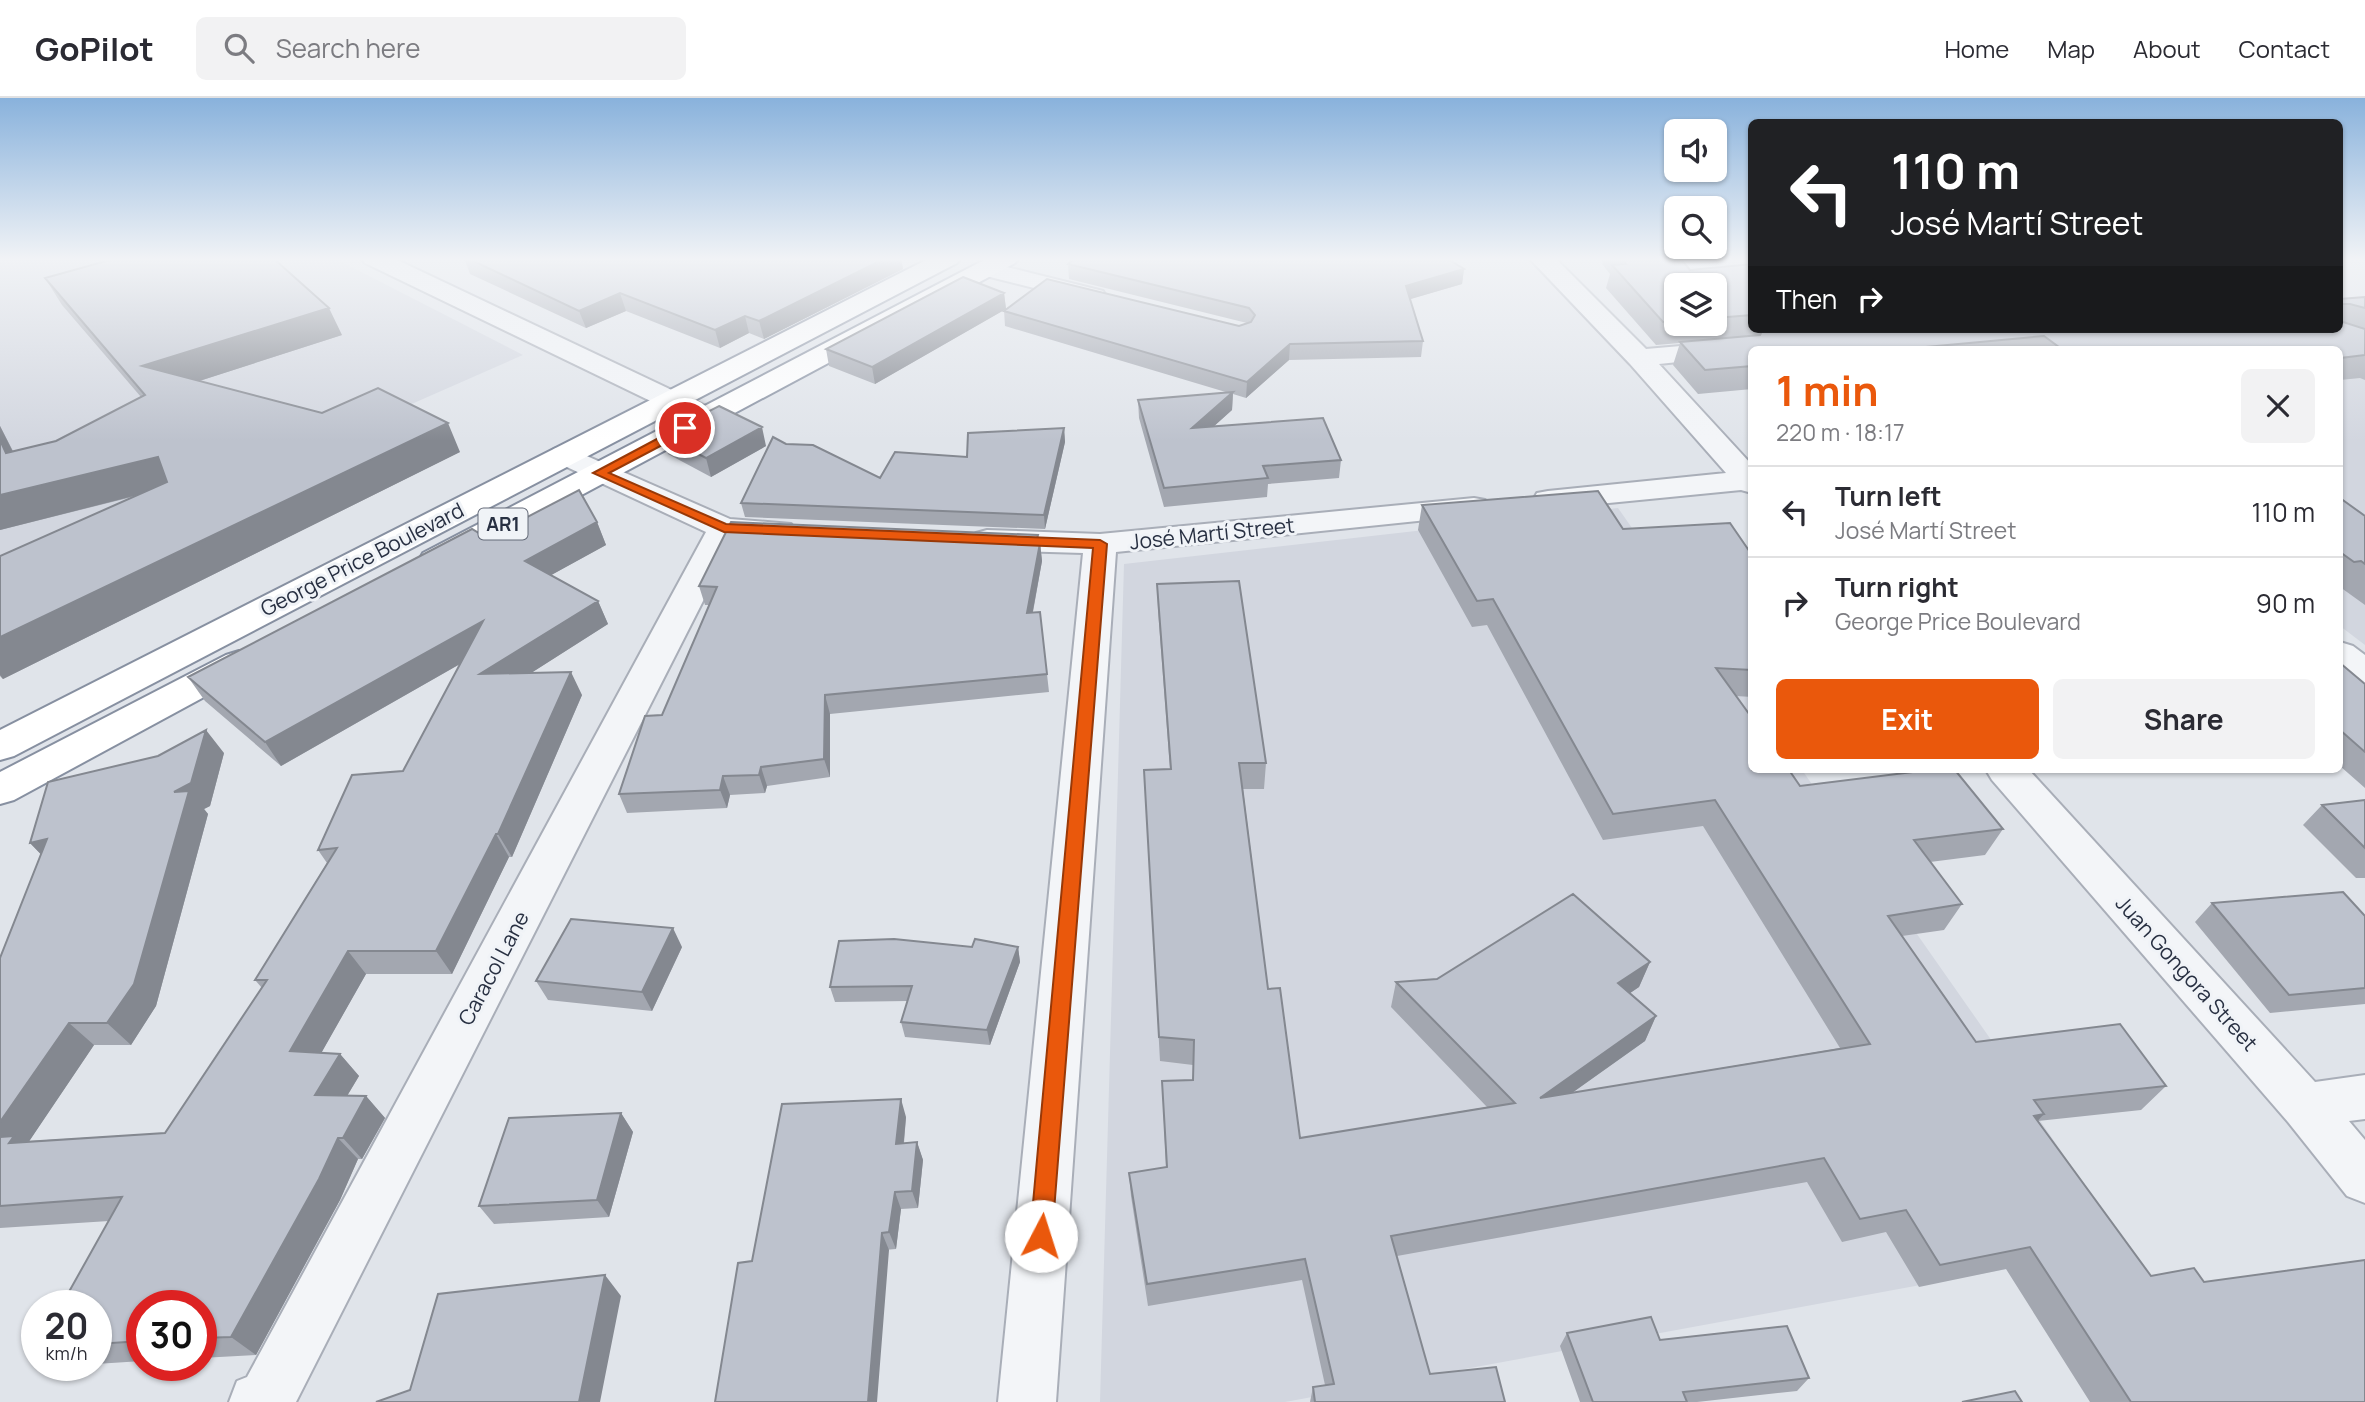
<!DOCTYPE html>
<html lang="en">
<head>
<meta charset="utf-8">
<style>
  body { margin:0; font-family:Manrope,sans-serif; background:#f2f2f3; color:#2b2b33; height:100vh; display:flex; flex-direction:column; font-size:26px; white-space:nowrap }
  * { box-sizing:border-box; margin:0 }
  p { font-size:23px; color:#7c7c81 }
  .icon { flex:none; width:38px; height:38px; fill:none; stroke:currentColor; stroke-width:2; stroke-linecap:round; stroke-linejoin:round }
  .map { position:relative; flex:1; overflow:hidden }
  .side { position:absolute; left:1748px; top:248px; width:595px; height:427px; display:flex; flex-direction:column; background:#fff; border-radius:10px; box-shadow:0 2px 5px #0004 }
  .side>* { flex:none }
  .top-card { position:absolute; left:1748px; top:21px; width:595px; height:214px; border-radius:10px; box-shadow:0 2px 5px #0004; background:#202124; color:#fff; overflow:hidden }
  .controls { position:absolute; left:1664px; top:21px; display:grid; gap:14px }
  .controls a { display:grid; place-items:center; width:63px; height:63px; border-radius:10px; background:#fff; box-shadow:0 2px 5px #0004; font-size:35px }
  .speed { position:absolute; left:21px; top:1192px; display:flex; gap:14px; font-size:35px; font-weight:700; text-align:center }
  .speed>* { display:grid; place-content:center; width:91px; height:91px; border-radius:50%; background:#fff; box-shadow:0 2px 5px #0004; line-height:1 }
  .speed small { font-size:18px; font-weight:400 }
  .speed .limit { border:10px solid #d22; background:#fff; color:#111 }
  .pin { position:absolute; display:grid; place-items:center; width:60px; height:60px; color:#fff; margin:-30px; border:4px solid #fff; border-radius:50%; box-shadow:0 2px 7px #0007 }
  .me { position:absolute; width:77px; margin:-38px; rotate:5deg; stroke-linejoin:round; filter:drop-shadow(0 0 5px #0008) }
  .turn { display:flex; align-items:center; gap:24px; height:147px; padding:0 28px; font-size:32px }
  .turn .icon { width:91px; height:91px; stroke-width:2.5 }
  .turn b { display:block; font-size:49px; line-height:60px }
  .then { display:flex; align-items:center; height:66px; padding:0 28px; background:#0003; gap:14px; font-size:26px }
  .round { display:grid; place-items:center; flex:none; width:74px; height:74px; border-radius:10px; background:#f2f2f3 }
  .head { display:flex; align-items:center; justify-content:space-between; height:119px; padding:0 28px }
  h1 { font-size:42px; font-weight:700; line-height:52px; color:#ea580c }
  .action { display:flex; gap:14px; margin-top:auto; padding:14px 28px }
  .action a { flex:1; height:80px; border-radius:10px; background:#ea580c; color:#fff; font-size:28px; font-weight:700; line-height:80px; text-align:center }
  .action a+a { background:#f2f2f3; color:#2b2b33 }
  ul { padding:0; list-style:none }
  li { display:flex; align-items:center; gap:21px; height:91px; padding:0 28px; border-top:2px solid #e1e1e2 }
  li div { flex:1 }
  li b { display:block; font-size:26px }
  li em { font-style:normal }
  header { display:flex; align-items:center; gap:42px; box-sizing:border-box; height:98px; padding:0 35px; background:#fff; border-bottom:2px solid #e1e1e2 }
  header strong { font-size:33px }
  nav { display:flex; gap:38px; margin-inline-start:auto; font-size:24px }
  .search { width:490px; height:63px; background:#f2f2f3; display:flex; align-items:center; gap:18px; box-sizing:border-box; padding:0 24px; border-radius:10px; color:#7c7c81; font-size:26px }
  .map>svg:first-child { display:block }
  .built { fill:#d2d6df }
  .lines { fill:none; stroke-linecap:round; stroke-linejoin:round }
  .minor-casing { stroke:#a9aeb8; stroke-width:4 }
  .highway-casing { stroke:#8790a1; stroke-width:4 }
  .minor { fill:#f3f5f8; fill-rule:evenodd }
  .highway { fill:#fff; fill-rule:evenodd }
  .wall { fill:#a3a7b0; fill-rule:evenodd }
  .shaded-wall { fill:#848890 }
  .building { fill:#bdc2cd; stroke:#848890; stroke-width:2 }
  .route { fill:#ea580c; stroke:#983908; stroke-width:2 }
  .labels { text-anchor:middle; dominant-baseline:central; stroke-width:6; stroke-linejoin:round; paint-order:stroke }
  .shield { fill:#f0f3f7; stroke:#646a78; stroke-width:2 }
  .shield-label { font-size:19px; font-weight:bold; fill:#283042 }
  .street-label { font-size:21px; fill:#283042; stroke:#f0f3f7 }
</style>
</head>
<body>
<header>
<strong>GoPilot</strong>
<div class="search"><svg class="icon" aria-label="search" viewBox="0 0 24 24"><circle cx="10" cy="10" r="6"/><path d="M15 15l6 6"/></svg>Search here</div>
<nav><a>Home</a><a>Map</a><a>About</a><a>Contact</a></nav>
</header>
<div class="map">
<svg width="2365" height="1304" viewBox="0 0 2365 1304">
  <rect width="100%" height="100%" fill="#e0e4ea"/>
  <path class="built" d="M 0,160 L 334,160 L 523,257 L 0,487 Z
    M 2276,231 L 2365,259 L 2365,547 L 2340,528 L 2340,252 L 1984,252 Z
    M 1618,410 L 1752,601 L 1752,672 L 1802,672 L 1994,946 L 2028,1005 L 2127,1149 L 1285,1304 L 1100,1304 L 1124,466 Z"/>
  <g class="lines">
    <g class="minor-casing">
      <path id="minor" d="M 361,160 L 393,160 L 716,313 L 720,319 L 716,325 L 706,328 L 696,325 L 365,165 Z
        M 1529,160 L 1555,160 L 1646,251 L 1727,244 L 1736,246 L 1740,252 L 1736,258 L 1659,266 L 1752,367 L 1752,395 L 1741,392 L 1548,411 L 1537,409 L 1533,402 L 1537,395 L 1548,393 L 1726,375 L 1630,266 Z
        M 987,164 L 1103,193 L 1106,198 L 1103,203 L 1094,205 L 978,176 L 975,171 L 978,166 Z
        M 564,348 L 730,421 L 791,426 L 796,433 L 791,440 L 780,443 L 735,440 L 296,1304 L 229,1304 L 237,1283 L 247,1279 L 706,434 L 554,363 L 549,357 L 554,351 Z
        M 1474,400 L 1485,402 L 1490,409 L 1485,416 L 1116,454 L 1056,1304 L 998,1304 L 1083,455 L 987,452 L 976,449 L 971,442 L 976,435 L 987,432 L 1100,436 Z
        M 2340,544 L 2353,548 L 2365,557 L 2365,588 L 2352,585 L 2340,574 Z
        M 1986,672 L 2029,672 L 2315,984 L 2365,977 L 2365,1021 L 2349,1023 L 2365,1042 L 2365,1105 L 2347,1098 L 2288,1024 L 1992,682 Z"/>
    </g>
    <g class="highway-casing">
      <path id="highway" d="M 930,160 L 961,160 L 957,165 L 14,658 L 0,662 L 0,632 Z
        M 988,160 L 1019,160 L 1015,165 L 447,469 L 435,472 L 423,469 L 419,462 L 423,455 Z
        M 239,553 L 252,557 L 257,565 L 252,573 L 14,702 L 0,706 L 0,674 L 226,557 Z"/>
    </g>
    <use href="#minor" class="minor"/>
    <use href="#highway" class="highway"/>
  </g>
  <path class="wall" d="M 464,160 L 901,160 L 903,171 L 764,241 L 749,235 L 720,250 L 626,213 L 586,230 L 470,176 Z
    M 1603,160 L 1680,160 L 1690,172 L 1752,166 L 1752,231 L 2340,231 L 2340,201 L 2365,199 L 2365,282 L 2360,280 L 2340,282 L 2340,252 L 1752,252 L 1752,291 L 1698,296 L 1673,267 L 1680,245 L 1656,247 L 1606,190 L 1610,176 L 1602,166 ZM 1676,187 L 1715,187 L 1715,226 L 1676,226 Z
    M 1068,166 L 1464,171 L 1462,186 L 1410,201 L 1423,243 L 1421,259 L 1289,262 L 1246,300 L 1233,296 L 1232,312 L 1214,328 L 1341,362 L 1339,380 L 1268,386 L 1267,399 L 1164,409 L 1139,320 L 1138,302 L 1229,295 L 1005,228 L 1004,212 L 875,286 L 829,268 L 826,251 L 1004,195 L 1006,211 L 1239,228 L 1247,225 L 1069,181 Z
    M 45,180 L 342,237 L 199,283 L 460,354 L 3,581 L 0,578 L 0,458 L 136,398 L 0,432 L 0,328 L 13,353 L 56,343 L 141,299 L 62,207 Z
    M 1064,330 L 1065,344 L 1045,431 L 745,419 L 741,405 L 786,346 L 880,380 L 967,359 Z
    M 662,337 L 766,348 L 711,379 L 668,356 Z
    M 2340,400 L 2365,418 L 2365,507 L 2340,489 Z
    M 1422,407 L 1623,431 L 1752,457 L 1752,599 L 1736,598 L 1800,688 L 2003,731 L 1985,757 L 1930,764 L 1962,806 L 1944,832 L 1902,838 L 1976,944 L 2166,988 L 2141,1012 L 2038,1023 L 2151,1178 L 2204,1184 L 2365,1304 L 2090,1304 L 2006,1171 L 1919,1189 L 1886,1134 L 1842,1144 L 1807,1084 L 1397,1158 L 1430,1276 L 1505,1304 L 1310,1304 L 1313,1289 L 1325,1287 L 1302,1182 L 1148,1208 L 1131,1098 L 1129,1075 L 1166,1069 L 1162,983 L 1193,982 L 1193,967 L 1160,963 L 1144,672 L 1170,671 L 1158,512 L 1157,486 L 1266,665 L 1264,691 L 1243,691 L 1268,891 L 1300,1040 L 1487,1009 L 1391,909 L 1396,884 L 1437,881 L 1650,864 L 1639,889 L 1630,895 L 1656,918 L 1645,943 L 1572,995 L 1840,950 L 1703,728 L 1603,742 L 1487,527 L 1472,529 L 1418,432 Z
    M 597,424 L 606,447 L 551,477 L 598,503 L 608,526 L 531,575 L 582,597 L 512,759 L 509,759 L 452,876 L 366,876 L 321,955 L 340,956 L 359,978 L 347,998 L 366,998 L 385,1020 L 362,1061 L 358,1061 L 340,1102 L 256,1257 L 201,1260 L 201,1208 L 142,1208 L 142,1263 L 96,1266 L 96,1208 L 109,1123 L 0,1130 L 0,860 L 41,756 L 30,745 L 224,655 L 210,708 L 204,711 L 208,716 L 156,908 L 131,947 L 94,947 L 29,1043 L 165,1035 L 262,890 L 255,882 L 327,765 L 318,752 L 403,673 L 460,566 L 281,668 L 205,603 L 188,579 L 487,440 Z
    M 1038,437 L 1039,444 L 1040,445 L 1042,463 L 1033,514 L 1040,514 L 1049,594 L 830,616 L 830,679 L 767,688 L 765,695 L 730,697 L 727,710 L 627,715 L 619,696 L 662,617 L 709,507 L 705,507 L 699,488 Z
    M 2340,565 L 2365,586 L 2365,690 L 2340,668 Z
    M 2365,702 L 2365,780 L 2356,780 L 2303,727 L 2322,707 Z
    M 2212,805 L 2365,818 L 2365,906 L 2270,915 L 2195,824 Z
    M 682,849 L 652,913 L 548,902 L 536,883 Z
    M 972,849 L 1018,849 L 1020,864 L 990,947 L 905,939 L 901,924 L 908,903 L 835,904 L 830,889 Z
    M 621,1015 L 633,1034 L 609,1119 L 494,1126 L 479,1108 Z
    M 906,1019 L 904,1045 L 917,1044 L 923,1062 L 918,1110 L 901,1111 L 896,1151 L 752,1163 Z
    M 1567,1235 L 1660,1242 L 1809,1280 L 1797,1293 L 1697,1304 L 1580,1304 L 1560,1248 Z"/>
  <path class="shaded-wall" d="M 886,160 L 901,160 L 903,171 L 764,241 L 759,223 Z
    M 1464,171 L 1462,186 L 1404,203 L 1406,188 Z
    M 620,195 L 626,213 L 586,230 L 579,213 Z
    M 1004,195 L 1006,211 L 875,286 L 872,269 Z
    M 329,210 L 342,237 L 159,296 L 142,268 Z
    M 745,218 L 749,235 L 720,250 L 715,232 Z
    M 1290,246 L 1289,262 L 1246,300 L 1247,284 Z
    M 1233,294 L 1232,312 L 1192,348 L 1192,330 Z
    M 448,325 L 460,354 L 3,581 L 0,577 L 0,539 Z
    M 0,328 L 28,384 L 6,355 L 0,342 Z
    M 762,329 L 766,348 L 711,379 L 706,360 Z
    M 1064,330 L 1065,344 L 1045,431 L 1044,417 Z
    M 158,359 L 177,387 L 0,432 L 0,397 Z
    M 597,424 L 606,447 L 535,486 L 525,463 Z
    M 1038,437 L 1039,451 L 1040,445 L 1042,463 L 1029,534 L 1027,515 Z
    M 598,503 L 608,526 L 492,600 L 480,576 Z
    M 483,523 L 495,546 L 281,668 L 265,644 Z
    M 571,574 L 582,597 L 512,759 L 498,736 Z
    M 825,597 L 830,616 L 830,679 L 824,661 Z
    M 206,632 L 224,655 L 210,708 L 204,711 L 208,716 L 156,908 L 131,947 L 107,925 L 174,694 Z
    M 761,669 L 767,688 L 765,695 L 759,677 Z
    M 723,678 L 730,697 L 727,710 L 720,692 Z
    M 496,736 L 509,759 L 452,876 L 436,853 Z
    M 47,741 L 52,768 L 30,745 Z
    M 673,830 L 682,849 L 652,913 L 642,894 Z
    M 1018,849 L 1020,864 L 990,947 L 987,932 Z
    M 348,853 L 366,876 L 310,975 L 290,953 Z
    M 1650,864 L 1639,889 L 1608,910 L 1618,885 Z
    M 1656,918 L 1645,943 L 1531,1024 L 1540,1000 Z
    M 69,925 L 94,947 L 26,1048 L 0,1047 L 0,1024 Z
    M 340,956 L 359,978 L 335,1018 L 315,997 Z
    M 366,998 L 385,1020 L 362,1061 L 343,1040 Z
    M 901,1001 L 906,1019 L 902,1063 L 896,1046 Z
    M 621,1015 L 633,1034 L 609,1119 L 597,1102 Z
    M 2044,1016 L 2022,1040 L 2034,1018 Z
    M 338,1040 L 358,1061 L 340,1102 L 256,1257 L 231,1239 Z
    M 917,1044 L 923,1062 L 918,1110 L 912,1093 Z
    M 895,1094 L 901,1111 L 896,1151 L 889,1134 Z
    M 882,1135 L 889,1152 L 877,1304 L 868,1304 Z
    M 605,1177 L 621,1198 L 600,1304 L 579,1304 Z"/>
  <path class="building" d="M 117,160 L 273,160 L 329,210 L 142,268 L 322,315 L 378,290 L 448,325 L 0,539 L 0,458 L 167,384 L 158,359 L 0,397 L 0,342 L 6,355 L 56,343 L 145,297 L 45,180 Z
    M 467,160 L 886,160 L 759,223 L 745,218 L 715,232 L 620,195 L 579,213 Z
    M 1075,160 L 1446,160 L 1464,171 L 1406,188 L 1423,243 L 1290,246 L 1247,284 L 1004,213 L 1047,181 L 1239,228 L 1251,224 L 1255,217 L 1249,210 L 1068,166 Z
    M 1621,160 L 1680,160 L 1690,172 L 1752,166 L 1752,217 L 1715,220 L 1715,187 L 1676,187 L 1676,223 L 1663,224 L 1612,167 L 1626,166 Z
    M 963,179 L 1004,195 L 872,269 L 826,251 Z
    M 2365,199 L 2365,210 L 2350,206 L 2340,206 L 2340,201 Z
    M 2340,223 L 2365,231 L 2365,257 L 2340,260 L 2340,252 L 2063,252 L 2044,238 L 1915,250 L 1918,252 L 1752,252 L 1752,268 L 1705,272 L 1680,244 L 1760,237 L 1763,231 L 2340,231 Z
    M 1233,294 L 1192,330 L 1323,320 L 1341,362 L 1263,368 L 1268,380 L 1164,390 L 1138,302 Z
    M 719,308 L 762,329 L 706,360 L 662,337 Z
    M 1064,330 L 1044,417 L 741,405 L 773,339 L 786,346 L 813,347 L 880,380 L 895,354 L 967,359 L 968,335 Z
    M 579,392 L 597,424 L 525,463 L 598,503 L 480,576 L 571,574 L 498,736 L 496,736 L 436,853 L 348,853 L 290,953 L 340,956 L 315,997 L 366,998 L 343,1040 L 338,1040 L 319,1081 L 231,1239 L 201,1240 L 201,1208 L 142,1208 L 142,1243 L 96,1246 L 96,1208 L 61,1208 L 122,1099 L 0,1108 L 0,1039 L 14,1038 L 9,1045 L 165,1035 L 267,882 L 255,882 L 337,750 L 318,752 L 352,677 L 403,673 L 483,523 L 265,644 L 188,579 L 472,431 L 487,440 Z
    M 1598,393 L 1623,431 L 1730,425 L 1752,457 L 1752,572 L 1716,570 L 1752,620 L 1752,672 L 1789,672 L 1800,688 L 1929,672 L 1955,672 L 2003,731 L 1914,742 L 1962,806 L 1888,818 L 1976,944 L 2120,926 L 2166,988 L 2034,1002 L 2044,1016 L 2034,1018 L 2151,1178 L 2194,1170 L 2204,1184 L 2365,1162 L 2365,1304 L 2131,1304 L 2030,1149 L 1940,1167 L 1906,1112 L 1860,1121 L 1824,1060 L 1391,1138 L 1430,1276 L 1496,1269 L 1505,1304 L 1315,1304 L 1313,1289 L 1334,1286 L 1305,1161 L 1147,1186 L 1129,1075 L 1167,1069 L 1162,983 L 1193,982 L 1194,942 L 1159,939 L 1144,672 L 1171,671 L 1157,486 L 1239,483 L 1266,665 L 1239,665 L 1268,891 L 1280,890 L 1300,1040 L 1515,1005 L 1396,884 L 1437,881 L 1573,796 L 1650,864 L 1618,885 L 1656,918 L 1540,1000 L 1870,946 L 1715,702 L 1613,716 L 1493,501 L 1477,503 L 1422,407 Z
    M 2340,400 L 2365,418 L 2365,466 L 2361,463 L 2354,464 L 2340,454 Z
    M 731,424 L 1038,437 L 1036,444 L 1040,445 L 1027,515 L 1040,514 L 1047,576 L 825,597 L 824,661 L 761,669 L 759,677 L 723,678 L 720,692 L 619,696 L 645,618 L 662,617 L 717,489 L 699,488 Z
    M 2340,565 L 2365,586 L 2365,654 L 2340,632 Z
    M 206,632 L 191,685 L 174,694 L 189,693 L 134,886 L 107,925 L 69,925 L 0,1024 L 0,860 L 47,741 L 30,745 L 48,684 L 158,658 Z
    M 2365,702 L 2365,750 L 2322,707 Z
    M 2343,794 L 2365,818 L 2365,890 L 2289,897 L 2212,805 Z
    M 571,821 L 673,830 L 642,894 L 536,883 Z
    M 894,841 L 972,849 L 975,841 L 1018,849 L 987,932 L 901,924 L 912,888 L 830,889 L 839,843 Z
    M 901,1001 L 896,1046 L 917,1044 L 912,1093 L 895,1094 L 889,1134 L 882,1135 L 868,1304 L 715,1304 L 738,1165 L 752,1163 L 782,1006 Z
    M 621,1015 L 597,1102 L 479,1108 L 509,1020 Z
    M 605,1177 L 579,1304 L 376,1304 L 410,1292 L 438,1196 Z
    M 1651,1219 L 1660,1242 L 1787,1228 L 1809,1280 L 1683,1294 L 1687,1304 L 1593,1304 L 1567,1235 Z
    M 2015,1293 L 2022,1304 L 1962,1304 Z"/>
  <linearGradient id="sky" x2="0" y2="1"><stop stop-color="#89b2dc"/><stop offset="0.47" stop-color="#f1f3f6"/><stop offset="1" stop-color="#f1f3f6" stop-opacity="0"/></linearGradient>
  <rect width="2365" height="343" fill="url(#sky)"/>
  <path class="route" d="M 685,326 L 691,330 L 689,333 L 609,375 L 726,426 L 1100,442 L 1107,446 L 1052,1138 L 1048,1146 L 1041,1149 L 1033,1146 L 1030,1138 L 1093,450 L 724,434 L 593,375 Z"/>
  <g class="labels">
    <rect class="shield" x="478.5" y="410.5" width="49" height="31" rx="5"/>
    <g class="shield-label">
      <text x="503" y="426">AR1</text>
    </g>
    <g class="street-label">
      <text transform="translate(1212 435) rotate(-6)">José Martí Street</text>
      <text transform="translate(362 461) rotate(-27)">George Price Boulevard</text>
      <text transform="translate(493 870) rotate(-62)">Caracol Lane</text>
      <text transform="translate(2187 875) rotate(48)">Juan Gongora Street</text>
    </g>
  </g>
</svg>
<div class="controls">
<a><svg class="icon" aria-label="sound" viewBox="0 0 24 24"><path d="M4 9h4l5-4v14l-5-4H4zM17 9q2 3 0 6"/></svg></a>
<a><svg class="icon" aria-label="search" viewBox="0 0 24 24"><circle cx="10" cy="10" r="6"/><path d="M15 15l6 6"/></svg></a>
<a><svg class="icon" aria-label="layers" viewBox="0 0 24 24"><path d="M12 4l9 5-9 5-9-5zM3 14l9 5 9-5"/></svg></a>
</div>
<div class="speed"><div>20<small>km/h</small></div><div class="limit">30</div></div>
<div class="pin" style="left:685px;top:330px;background:#d93025"><svg class="icon" aria-label="arrive" viewBox="0 0 24 24"><path d="M6 21V4h12l-3 4 3 4H6"/></svg></div>
<svg class="me" style="left:1041px;top:1138px" viewBox="-20 -20 40 40"><circle r="19" fill="#fff"/><path d="M0-13L10 11 0 6-10 11z" fill="#ea580c"/></svg>
<div class="top-card">
<div class="turn"><svg class="icon" aria-label="left" viewBox="0 0 24 24"><path d="M17 20v-9H6M10 6l-5 5 5 5"/></svg><div><b>110 m</b>José Martí Street</div></div>
<div class="then">Then<svg class="icon" aria-label="right" viewBox="0 0 24 24"><path d="M7 20v-9h11M14 6l5 5-5 5"/></svg></div>
</div>
<section class="side">
<div class="head"><div><h1>1 min</h1><p>220 m · 18:17</p></div><a class="round"><svg class="icon" aria-label="close" viewBox="0 0 24 24"><path d="M6 6l12 12M18 6L6 18"/></svg></a></div>
<ul>
<li><svg class="icon" aria-label="left" viewBox="0 0 24 24"><path d="M17 20v-9H6M10 6l-5 5 5 5"/></svg><div><b>Turn left</b><p>José Martí Street</p></div><em>110 m</em></li>
<li><svg class="icon" aria-label="right" viewBox="0 0 24 24"><path d="M7 20v-9h11M14 6l5 5-5 5"/></svg><div><b>Turn right</b><p>George Price Boulevard</p></div><em>90 m</em></li>
</ul>
<div class="action"><a>Exit</a><a>Share</a></div>
</section>
</div>
</body>
</html>
